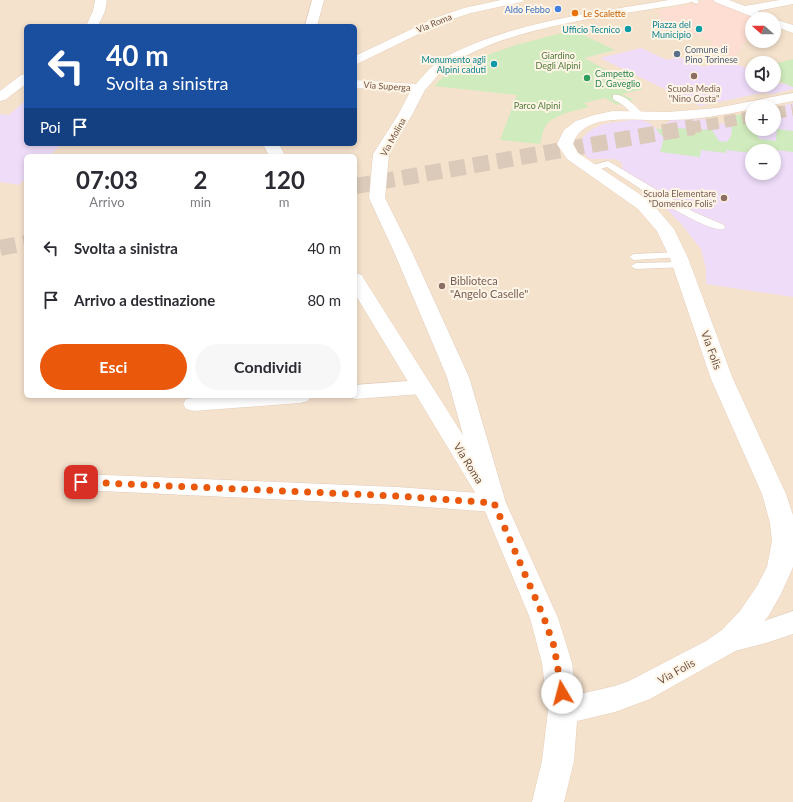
<!DOCTYPE html>
<html lang="it">
<head>
<meta charset="utf-8">
<style>
  body { margin:0; font-family:Lato,sans-serif; background:#f7f7f7; color:#2b2b33; height:100vh; display:flex; flex-direction:column; font-size:15px; white-space:nowrap }
  * { box-sizing:border-box; margin:0 }
  p { font-size:13px; color:#7c7c81 }
  .icon { flex:none; width:22px; height:22px; fill:none; stroke:currentColor; stroke-width:2; stroke-linecap:round; stroke-linejoin:round }
  .map { position:relative; flex:1; overflow:hidden }
  .details { position:absolute; left:24px; top:154px; width:333px; height:244px; display:flex; flex-direction:column; background:#fff; border-radius:6px; box-shadow:0 2px 6px #0003 }
  .details>* { flex:none }
  .top-card { position:absolute; left:24px; top:24px; width:333px; height:122px; border-radius:6px; box-shadow:0 2px 6px #0003; background:#1a4fa0; color:#fff; overflow:hidden }
  .needle { width:26px; rotate:291deg }
  .controls { position:absolute; left:745px; top:12px; display:grid; gap:8px }
  .controls a { display:grid; place-items:center; width:36px; height:36px; border-radius:50%; background:#fff; box-shadow:0 2px 6px #0003; font-size:20px }
  .pin { position:absolute; display:grid; place-items:center; width:34px; height:34px; color:#fff; margin:-17px; border-radius:8px; box-shadow:0 2px 6px #0006 }
  .me { position:absolute; width:44px; margin:-22px; rotate:352deg; stroke-linejoin:round; filter:drop-shadow(0 0 3px #0008) }
  .turn { display:flex; align-items:center; gap:14px; height:84px; padding:0 16px; font-size:18px }
  .turn .icon { width:52px; height:52px; stroke-width:2.5 }
  .turn b { display:block; font-size:28px; line-height:34px }
  .then { display:flex; align-items:center; height:38px; padding:0 16px; background:#0003; gap:8px; font-size:15px }
  .eta { display:flex; justify-content:space-evenly; align-items:center; height:68px; text-align:center }
  .eta b { font-size:24px; font-weight:700; line-height:28px }
  .action { display:flex; gap:8px; margin-top:auto; padding:8px 16px }
  .action a { flex:1; height:46px; border-radius:24px; background:#ea580c; color:#fff; font-size:16px; font-weight:700; line-height:46px; text-align:center }
  .action a+a { background:#f7f7f7; color:#2b2b33 }
  ul { padding:0; list-style:none }
  li { display:flex; align-items:center; gap:12px; height:52px; padding:0 16px }
  li div { flex:1 }
  li b { display:block; font-size:15px }
  li em { font-style:normal }
  .map>svg:first-child { display:block }
  .residential { fill:#f5e2cd; fill-rule:evenodd }
  .commercial { fill:#feded2 }
  .education { fill:#eedcf9; fill-rule:evenodd }
  .green { fill:#d0ebbd }
  .lines { fill:none; stroke-linecap:round; stroke-linejoin:round }
  .primary-tunnel-far1 { stroke:#dbcab9; stroke-width:12; stroke-dasharray:12 6; stroke-linecap:butt }
  .primary-tunnel { stroke:#dbcab9; stroke-width:16; stroke-dasharray:16 8; stroke-linecap:butt }
  .lane-casing { stroke:#e1ccbb; stroke-width:1 }
  .street-casing { stroke:#e1ccbb; stroke-width:1 }
  .secondary-casing { stroke:#e8cfba; stroke-width:1 }
  .lane { fill:#fff; fill-rule:evenodd }
  .street { fill:#fff; fill-rule:evenodd }
  .secondary { fill:#fff; fill-rule:evenodd }
  .route { stroke:#ea580c; stroke-width:7; stroke-dasharray:0 12.6 }
  .shop-dot { fill:#3f7fe0; stroke:#fff5e6; stroke-width:1.5 }
  .food-dot { fill:#e8710a; stroke:#fff5e6; stroke-width:1.5 }
  .culture-dot { fill:#0f9aa8; stroke:#fff5e6; stroke-width:1.5 }
  .service-dot { fill:#5c6f8a; stroke:#fff5e6; stroke-width:1.5 }
  .education-dot { fill:#8d6e63; stroke:#fff5e6; stroke-width:1.5 }
  .leisure-dot { fill:#2e9e5b; stroke:#fff5e6; stroke-width:1.5 }
  .labels { text-anchor:middle; dominant-baseline:central; stroke-width:4; stroke-linejoin:round; paint-order:stroke }
  .far-shop-label { font-size:9px; fill:#366cbe; stroke:#fff5e6; text-anchor:end }
  .far-food-label { font-size:9px; fill:#c56008; stroke:#fff5e6; text-anchor:start }
  .far-street-label { font-size:9px; fill:#745646; stroke:#fff5e6 }
  .far-culture-label { font-size:9px; fill:#0d838f; stroke:#fff5e6; text-anchor:end }
  .far-service-label { font-size:9px; fill:#4e5e75; stroke:#fff5e6; text-anchor:start }
  .far-park-label { font-size:9px; fill:#507a3d; stroke:#fff5e6 }
  .far-leisure-label { font-size:9px; fill:#27864d; stroke:#fff5e6; text-anchor:start }
  .far-education-label { font-size:9px; fill:#785e54; stroke:#fff5e6 }
  .education-label { font-size:11px; fill:#785e54; stroke:#fff5e6; text-anchor:start }
  .street-label { font-size:11px; fill:#745646; stroke:#fff5e6 }
</style>
</head>
<body>
<div class="map">
<svg width="793" height="802" viewBox="0 0 793 802">
  <rect width="100%" height="100%" fill="#fdf1df"/>
  <path class="residential" d="M 0,0 L 793,0 L 793,802 L 0,802 ZM 752,19 L 774,19 L 774,41 L 752,41 ZM 26,26 L 355,26 L 355,144 L 26,144 ZM 752,63 L 774,63 L 774,85 L 752,85 ZM 752,107 L 774,107 L 774,129 L 752,129 ZM 752,151 L 774,151 L 774,173 L 752,173 ZM 26,156 L 355,156 L 355,396 L 26,396 Z"/>
  <path class="commercial" d="M 710,0 L 759,19 L 752,19 L 752,34 L 734,57 L 709,47 L 713,42 L 657,17 L 663,15 L 655,11 Z"/>
  <path class="education" d="M 641,48 L 667,60 L 679,57 L 703,67 L 730,61 L 752,71 L 752,85 L 774,85 L 774,81 L 781,84 L 784,83 L 793,87 L 793,89 L 773,94 L 761,93 L 700,106 L 600,58 Z
    M 26,100 L 26,144 L 62,144 L 49,156 L 26,156 L 26,178 L 19,185 L 0,182 L 0,114 L 9,115 Z
    M 793,103 L 793,297 L 706,284 L 706,269 L 701,249 L 682,225 L 664,206 L 618,169 L 623,167 L 621,162 L 614,159 L 589,159 L 580,148 L 583,137 L 591,130 L 603,124 L 639,119 L 650,123 L 656,129 L 665,128 L 666,123 L 671,120 L 705,119 L 716,124 L 726,123 L 724,119 L 725,117 L 752,113 L 752,129 L 774,129 L 774,108 ZM 752,151 L 774,151 L 774,173 L 752,173 Z"/>
  <path class="green" d="M 573,30 L 615,50 L 584,58 L 643,89 L 622,94 L 634,100 L 617,105 L 605,98 L 584,103 L 589,107 C 577,110 557,114 548,123 C 543,128 542,137 540,144 L 500,140 L 517,95 L 434,86 L 446,74 L 453,73 L 479,58 L 516,45 Z
    M 793,59 L 793,87 L 774,79 L 774,64 Z
    M 745,114 L 752,123 L 752,129 L 755,129 L 759,139 L 776,141 L 777,129 L 793,131 L 793,152 L 761,148 L 760,151 L 752,151 L 752,153 L 726,150 L 726,153 L 701,150 L 700,157 L 660,152 L 664,138 L 656,129 L 672,128 L 712,130 L 719,141 L 727,142 L 731,136 L 732,125 L 725,117 Z"/>
  <g class="lines">
    <path class="primary-tunnel-far1" d="M 774,113 L 793,110
      M 689,128 L 752,117"/>
    <path class="primary-tunnel" d="M 355,186 L 694,127
      M 0,248 L 26,243"/>
    <g class="lane-casing">
      <path id="lane" d="M 689,0 L 697,0 L 699,2 L 696,4 Z
        M 613,95 C 624,93 635,106 642,113 L 643,115 L 642,117 L 636,117 L 623,105 L 613,99 Z
        M 608,161 L 694,212 L 724,225 L 725,227 L 724,229 C 706,234 626,179 607,167 L 589,172 L 584,169 L 586,167 Z
        M 677,252 L 681,253 L 682,255 L 681,257 L 634,260 L 629,257 L 634,254 Z
        M 681,262 L 686,265 L 685,267 L 636,269 L 631,266 L 636,263 Z"/>
    </g>
    <g class="street-casing">
      <path id="street" d="M 95,0 L 107,0 L 105,11 L 98,26 L 86,26 L 93,11 Z
        M 312,0 L 324,0 L 317,26 L 305,26 Z
        M 713,0 L 729,0 L 745,6 L 780,0 L 793,0 L 793,4 L 757,11 L 772,17 L 774,19 L 793,25 L 793,33 L 774,26 L 774,19 L 758,19 L 715,2 Z
        M 26,74 L 26,84 L 5,100 L 0,101 L 0,91 L 21,75 Z
        M 419,84 L 424,85 L 426,88 L 412,115 L 389,154 L 385,198 L 412,252 L 469,377 L 506,503 L 503,509 L 494,512 L 397,505 L 81,490 L 72,488 L 69,482 L 72,476 L 81,474 L 397,487 L 479,493 L 447,377 L 394,252 L 369,198 L 373,154 L 398,115 L 412,88 L 414,85 Z
        M 421,380 L 429,382 L 432,387 L 429,392 L 421,394 L 355,399 L 347,396 L 355,396 L 355,385 Z
        M 208,396 L 311,396 L 308,401 L 300,403 L 194,411 L 186,409 L 183,404 L 186,399 Z
        M 793,611 L 793,634 L 766,643 L 731,652 L 721,648 L 717,640 L 721,632 L 764,621 Z"/>
    </g>
    <g class="secondary-casing">
      <path id="secondary" d="M 501,0 L 524,0 L 522,2 L 471,13 L 443,22 L 355,65 L 355,56 L 435,18 L 464,8 Z
        M 669,0 L 694,0 L 688,3 C 615,16 505,25 445,69 C 437,75 431,84 424,91 L 419,92 L 355,88 L 355,80 L 416,84 C 422,77 428,70 435,64 C 448,54 466,47 481,41 C 541,18 605,11 669,0 Z
        M 793,93 L 793,101 L 763,107 L 752,107 L 752,109 C 724,115 696,120 667,120 C 645,121 621,117 599,122 C 586,126 577,131 573,144 L 578,153 L 650,201 L 674,229 L 688,258 L 733,379 L 786,494 L 793,515 L 793,567 L 781,594 L 769,615 L 751,638 L 737,650 L 650,699 L 615,712 L 577,721 L 574,761 L 564,802 L 532,802 L 542,761 L 548,711 L 542,663 L 530,618 L 482,504 L 355,294 L 355,273 L 362,275 L 364,279 L 506,503 L 558,618 L 572,663 L 576,695 L 615,686 L 629,681 L 706,641 L 722,630 L 740,611 L 757,586 L 767,567 L 772,541 L 770,523 L 762,494 L 711,379 L 670,258 L 657,231 L 638,209 L 567,159 L 557,144 L 564,130 L 576,121 L 594,115 L 613,111 L 668,112 L 717,108 Z
        M 263,144 L 279,144 L 285,156 L 269,156 Z"/>
    </g>
    <use href="#lane" class="lane"/>
    <use href="#street" class="street"/>
    <use href="#secondary" class="secondary"/>
  </g>
  <g class="lines">
    <path class="route" d="M 81,482 L 397,496 L 494,503 L 544,618 L 554,646 L 562,693"/>
  </g>
  <circle class="shop-dot" cx="558" cy="9" r="4"/>
  <circle class="food-dot" cx="575" cy="13" r="4"/>
  <g class="culture-dot">
    <circle cx="628" cy="29" r="4"/>
    <circle cx="699" cy="29" r="4"/>
    <circle cx="494" cy="64" r="4"/>
  </g>
  <circle class="service-dot" cx="677" cy="54" r="4"/>
  <g class="education-dot">
    <circle cx="694" cy="76" r="4"/>
    <circle cx="724" cy="198" r="4"/>
    <circle cx="442" cy="286" r="4"/>
  </g>
  <circle class="leisure-dot" cx="587" cy="78" r="4"/>
  <g class="labels">
    <g class="far-shop-label">
      <text x="550" y="9">Aldo Febbo</text>
    </g>
    <g class="far-food-label">
      <text x="583" y="13">Le Scalette</text>
    </g>
    <g class="far-street-label">
      <text transform="translate(434 23) rotate(-22)">Via Roma</text>
      <text transform="translate(387 86) rotate(4)">Via Superga</text>
      <text transform="translate(393 137) rotate(-61)">Via Molina</text>
    </g>
    <g class="far-culture-label">
      <text x="691" y="24">Piazza del<tspan x="691" dy="10">Municipio</tspan></text>
      <text x="620" y="29">Ufficio Tecnico</text>
      <text x="486" y="59">Monumento agli<tspan x="486" dy="10">Alpini caduti</tspan></text>
    </g>
    <g class="far-service-label">
      <text x="685" y="49">Comune di<tspan x="685" dy="10">Pino Torinese</tspan></text>
    </g>
    <g class="far-park-label">
      <text x="558" y="55">Giardino<tspan x="558" dy="10">Degli Alpini</tspan></text>
      <text x="537" y="105">Parco Alpini</text>
    </g>
    <g class="far-leisure-label">
      <text x="595" y="73">Campetto<tspan x="595" dy="10">D. Gaveglio</tspan></text>
    </g>
    <g class="far-education-label">
      <text x="694" y="88">Scuola Media<tspan x="694" dy="10">"Nino Costa"</tspan></text>
      <text x="716" y="193" text-anchor="end">Scuola Elementare<tspan x="716" dy="10">"Domenico Folis"</tspan></text>
    </g>
    <g class="education-label">
      <text x="450" y="280">Biblioteca<tspan x="450" dy="13">"Angelo Caselle"</tspan></text>
    </g>
    <g class="street-label">
      <text transform="translate(712 350) rotate(70)">Via Folis</text>
      <text transform="translate(469 463) rotate(58)">Via Roma</text>
      <text transform="translate(676 671) rotate(-29)">Via Folis</text>
    </g>
  </g>
</svg>
<div class="controls">
<a><svg class="needle" viewBox="-14 -14 28 28"><path d="M0-13l5 13h-10z" fill="#e53935"/><path d="M0 13l5-13h-10z" fill="#7c7c81"/></svg></a>
<a><svg class="icon" aria-label="sound" viewBox="0 0 24 24"><path d="M4 9h4l5-4v14l-5-4H4zM17 9q2 3 0 6"/></svg></a>
<a>+</a>
<a>−</a>
</div>
<div class="pin" style="left:81px;top:482px;background:#d93025"><svg class="icon" aria-label="arrive" viewBox="0 0 24 24"><path d="M6 21V4h12l-3 4 3 4H6"/></svg></div>
<svg class="me" style="left:562px;top:693px" viewBox="-20 -20 40 40"><circle r="19" fill="#fff"/><path d="M0-13L10 11 0 6-10 11z" fill="#ea580c"/></svg>
<div class="top-card">
<div class="turn"><svg class="icon" aria-label="left" viewBox="0 0 24 24"><path d="M17 20v-9H6M10 6l-5 5 5 5"/></svg><div><b>40 m</b>Svolta a sinistra</div></div>
<div class="then">Poi<svg class="icon" aria-label="arrive" viewBox="0 0 24 24"><path d="M6 21V4h12l-3 4 3 4H6"/></svg></div>
</div>
<section class="details">
<div class="eta">
<div><b>07:03</b><p>Arrivo</p></div>
<div><b>2</b><p>min</p></div>
<div><b>120</b><p>m</p></div>
</div>
<ul>
<li><svg class="icon" aria-label="left" viewBox="0 0 24 24"><path d="M17 20v-9H6M10 6l-5 5 5 5"/></svg><div><b>Svolta a sinistra</b></div><em>40 m</em></li>
<li><svg class="icon" aria-label="arrive" viewBox="0 0 24 24"><path d="M6 21V4h12l-3 4 3 4H6"/></svg><div><b>Arrivo a destinazione</b></div><em>80 m</em></li>
</ul>
<div class="action"><a>Esci</a><a>Condividi</a></div>
</section>
</div>
</body>
</html>
